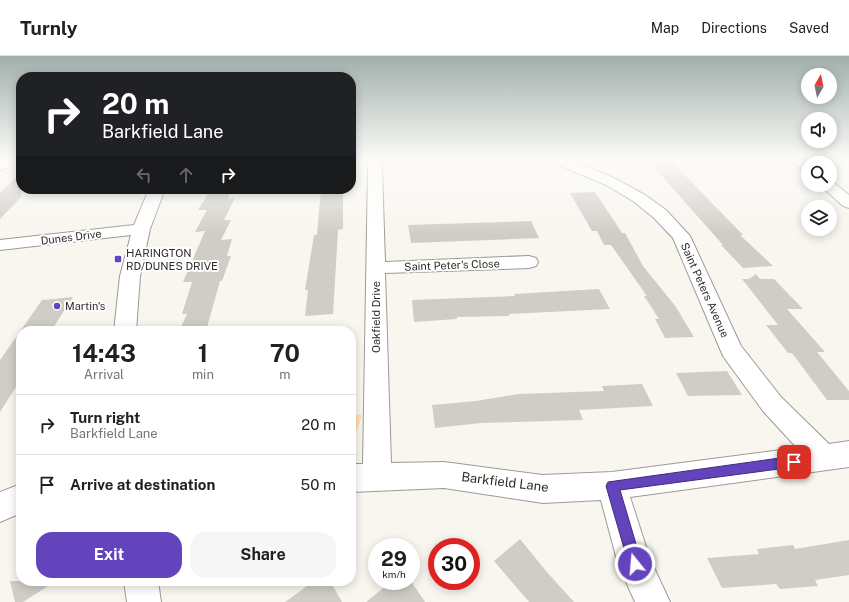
<!DOCTYPE html>
<html lang="en">
<head>
<meta charset="utf-8">
<style>
  body { margin:0; font-family:"Public Sans",sans-serif; background:#f6f6f6; color:#202124; height:100vh; display:flex; flex-direction:column; font-size:15px; white-space:nowrap }
  * { box-sizing:border-box; margin:0 }
  p { font-size:13px; color:#757577 }
  .icon { flex:none; width:22px; height:22px; fill:none; stroke:currentColor; stroke-width:2; stroke-linecap:round; stroke-linejoin:round }
  .map { position:relative; flex:1; overflow:hidden }
  .drawer { position:absolute; left:16px; top:270px; width:340px; height:260px; display:flex; flex-direction:column; background:#fff; border-radius:16px; box-shadow:0 2px 10px #0003 }
  .drawer>* { flex:none }
  .guide { position:absolute; left:16px; top:16px; width:340px; height:122px; border-radius:16px; box-shadow:0 2px 10px #0003; background:#202124; color:#fff; overflow:hidden }
  .needle { width:26px; rotate:9deg }
  .buttons { position:absolute; left:801px; top:12px; display:grid; gap:8px }
  .buttons a { display:grid; place-items:center; width:36px; height:36px; border-radius:50%; background:#fff; box-shadow:0 2px 10px #0003; font-size:20px }
  .speed { position:absolute; left:368px; top:482px; display:flex; gap:8px; font-size:20px; font-weight:700; text-align:center }
  .speed>* { display:grid; place-content:center; width:52px; height:52px; border-radius:50%; background:#fff; box-shadow:0 2px 10px #0003; line-height:1 }
  .speed small { font-size:10px; font-weight:400 }
  .speed .limit { border:6px solid #d22; background:#fff; color:#111 }
  .pin { position:absolute; display:grid; place-items:center; width:34px; height:34px; color:#fff; margin:-17px; border-radius:8px; box-shadow:0 2px 6px #0006 }
  .me { position:absolute; width:44px; margin:-22px; rotate:343deg; stroke-linejoin:round; filter:drop-shadow(0 0 3px #0008) }
  .turn { display:flex; align-items:center; gap:14px; height:84px; padding:0 20px; font-size:18px }
  .turn .icon { width:52px; height:52px; stroke-width:2.5 }
  .turn b { display:block; font-size:28px; line-height:34px }
  .lanes { display:flex; align-items:center; height:38px; padding:0 20px; background:#0003; justify-content:center; gap:20px; direction:ltr }
  .lanes .off { opacity:.35 }
  .eta { display:flex; justify-content:space-evenly; align-items:center; height:68px; text-align:center }
  .eta b { font-size:24px; font-weight:700; line-height:28px }
  .button { display:flex; gap:8px; margin-top:auto; padding:8px 20px }
  .button a { flex:1; height:46px; border-radius:16px; background:#6344bd; color:#fff; font-size:16px; font-weight:700; line-height:46px; text-align:center }
  .button a+a { background:#f6f6f6; color:#202124 }
  ul { padding:0; list-style:none }
  li { display:flex; align-items:center; gap:12px; height:60px; padding:0 20px; border-top:1px solid #e0e0e0 }
  li div { flex:1 }
  li b { display:block; font-size:15px }
  li em { font-style:normal }
  header { display:flex; align-items:center; gap:24px; box-sizing:border-box; height:56px; padding:0 20px; background:#fff; border-bottom:1px solid #e0e0e0 }
  header strong { font-size:19px }
  nav { display:flex; gap:22px; margin-inline-start:auto; font-size:14px }
  .map>svg:first-child { display:block }
  .green { fill:#ffe2b3 }
  .building { fill:#d0cdc7 }
  .lines { fill:none; stroke-linecap:round; stroke-linejoin:round }
  .minor-casing { stroke:#9d9a95; stroke-width:2 }
  .minor { fill:#fff; fill-rule:evenodd }
  .route { fill:#6344bd; stroke:#402c7b }
  .poi-dot { fill:#6344bd; stroke:#fff; stroke-width:1.5 }
  .labels { text-anchor:middle; dominant-baseline:central; stroke-width:4; stroke-linejoin:round; paint-order:stroke }
  .street-label { font-size:11px; fill:#2f2d2b; stroke:#fff }
  .poi-label { font-size:11px; fill:#2f2d2b; stroke:#fff; text-anchor:start }
  .near-street-label { font-size:13px; fill:#2f2d2b; stroke:#fff }
</style>
</head>
<body>
<header>
<strong>Turnly</strong>
<nav><a>Map</a><a>Directions</a><a>Saved</a></nav>
</header>
<div class="map">
<svg width="849" height="546" viewBox="0 0 849 546">
  <rect width="100%" height="100%" fill="#f9f6f0"/>
  <path class="green" d="M 351,359 L 362,359 L 356,378 L 351,385 Z"/>
  <path class="building" d="M 673,107 L 743,179 L 740,179 L 773,210 L 743,212 L 721,189 L 723,189 L 651,108 Z
    M 21,116 L 21,141 L 0,163 L 0,137 Z
    M 211,133 L 231,133 L 228,143 L 235,142 L 224,164 L 231,164 L 221,184 L 232,183 L 227,200 L 231,200 L 222,225 L 220,225 L 206,275 L 179,275 L 187,258 L 182,258 L 192,226 L 183,226 L 205,175 L 195,176 L 207,154 L 198,154 Z
    M 321,133 L 343,133 L 343,173 L 338,174 L 333,258 L 305,260 L 308,234 L 305,234 L 314,179 L 317,179 Z
    M 595,136 L 622,177 L 625,177 L 643,210 L 676,251 L 694,281 L 665,282 L 655,263 L 659,263 L 644,240 L 647,240 L 611,189 L 604,189 L 597,175 L 592,175 L 570,137 Z
    M 531,165 L 539,182 L 411,187 L 408,169 Z
    M 756,218 L 760,223 L 774,223 L 803,253 L 787,253 L 825,296 L 817,296 L 849,335 L 849,344 L 827,344 L 792,297 L 788,297 L 766,269 L 778,269 L 742,223 L 749,223 Z
    M 599,233 L 610,253 L 509,258 L 509,260 L 457,261 L 457,263 L 414,266 L 412,244 L 515,240 L 514,238 Z
    M 73,241 L 51,275 L 21,275 L 21,323 L 0,356 L 0,304 L 42,244 Z
    M 727,315 L 742,339 L 688,340 L 676,317 Z
    M 642,328 L 653,350 L 579,354 L 583,364 L 481,367 L 435,372 L 432,349 L 476,345 L 518,338 L 604,335 L 602,330 Z
    M 520,483 L 546,515 L 574,546 L 529,546 L 494,505 Z
    M 849,484 L 849,519 L 815,524 L 818,530 L 780,533 L 776,528 L 722,532 L 707,502 L 759,498 L 757,493 L 793,489 L 795,493 Z
    M 10,525 L 56,525 L 23,546 L 15,546 Z
    M 314,525 L 330,525 L 342,546 L 285,546 Z
    M 392,525 L 411,525 L 425,546 L 366,546 Z"/>
  <g class="lines">
    <g class="minor-casing">
      <path id="minor" d="M 0,103 L 15,103 L 5,113 L 0,114 Z
        M 366,103 L 380,103 L 382,113 L 385,206 L 529,200 L 536,202 L 538,206 L 536,210 L 529,212 L 385,217 L 391,407 L 444,406 L 543,419 L 612,416 L 797,392 L 763,355 L 723,300 L 673,182 L 654,162 L 633,145 L 606,129 L 551,106 L 549,103 L 567,103 L 616,123 L 645,139 L 666,154 L 690,180 L 741,290 L 781,341 L 829,388 L 849,385 L 849,411 L 630,441 L 650,503 L 670,546 L 635,546 L 618,508 L 601,444 L 543,447 L 444,432 L 351,436 L 351,408 L 363,408 L 368,113 Z
        M 790,103 L 805,103 L 811,107 L 808,107 L 808,116 L 803,115 Z
        M 830,125 L 833,126 L 849,139 L 849,152 L 843,150 L 820,129 L 830,129 Z
        M 149,133 L 165,133 L 150,173 L 140,220 L 136,275 L 114,275 L 120,220 L 131,179 L 0,194 L 0,184 L 134,169 Z
        M 21,428 L 21,457 L 0,466 L 0,436 Z
        M 124,525 L 158,525 L 161,546 L 127,546 Z"/>
    </g>
    <use href="#minor" class="minor"/>
  </g>
  <linearGradient id="sky" x2="0" y2="1"><stop stop-color="#a1afaa"/><stop offset="0.58" stop-color="#fcfbf8"/><stop offset="1" stop-color="#fcfbf8" stop-opacity="0"/></linearGradient>
  <rect width="849" height="179" fill="url(#sky)"/>
  <path class="route" d="M 794,400 L 798,402 L 799,406 L 798,410 L 794,411 L 620,434 L 642,508 L 640,513 L 635,515 L 630,513 L 606,430 L 608,426 Z"/>
  <g class="poi-dot">
    <rect x="114" y="199" width="8" height="8" rx="2"/>
    <circle cx="57" cy="250" r="4"/>
  </g>
  <g class="labels">
    <g class="street-label">
      <text transform="translate(71 181) rotate(-7)">Dunes Drive</text>
      <text transform="translate(452 209) rotate(-2)">Saint Peter's Close</text>
      <text transform="translate(705 234) rotate(66)">Saint Peters Avenue</text>
      <text transform="translate(376 261) rotate(-90)">Oakfield Drive</text>
    </g>
    <g class="poi-label">
      <text x="126" y="197">HARINGTON<tspan x="126" dy="13">RD/DUNES DRIVE</tspan></text>
      <text x="65" y="250">Martin's</text>
    </g>
    <g class="near-street-label">
      <text transform="translate(505 426) rotate(7)">Barkfield Lane</text>
    </g>
  </g>
</svg>
<div class="buttons">
<a><svg class="needle" viewBox="-14 -14 28 28"><path d="M0-13l5 13h-10z" fill="#e53935"/><path d="M0 13l5-13h-10z" fill="#757577"/></svg></a>
<a><svg class="icon" aria-label="sound" viewBox="0 0 24 24"><path d="M4 9h4l5-4v14l-5-4H4zM17 9q2 3 0 6"/></svg></a>
<a><svg class="icon" aria-label="search" viewBox="0 0 24 24"><circle cx="10" cy="10" r="6"/><path d="M15 15l6 6"/></svg></a>
<a><svg class="icon" aria-label="layers" viewBox="0 0 24 24"><path d="M12 4l9 5-9 5-9-5zM3 14l9 5 9-5"/></svg></a>
</div>
<div class="speed"><div>29<small>km/h</small></div><div class="limit">30</div></div>
<div class="pin" style="left:794px;top:406px;background:#d93025"><svg class="icon" aria-label="arrive" viewBox="0 0 24 24"><path d="M6 21V4h12l-3 4 3 4H6"/></svg></div>
<svg class="me" style="left:635px;top:508px" viewBox="-20 -20 40 40"><circle r="17" fill="#6344bd" stroke="#fff" stroke-width="3"/><path d="M0-11L8 9 0 5-8 9z" fill="#fff"/></svg>
<div class="guide">
<div class="turn"><svg class="icon" aria-label="right" viewBox="0 0 24 24"><path d="M7 20v-9h11M14 6l5 5-5 5"/></svg><div><b>20 m</b>Barkfield Lane</div></div>
<div class="lanes"><svg class="icon off" aria-label="left" viewBox="0 0 24 24"><path d="M17 20v-9H6M10 6l-5 5 5 5"/></svg><svg class="icon off" aria-label="ahead" viewBox="0 0 24 24"><path d="M12 20V5M6 11l6-6 6 6"/></svg><svg class="icon" aria-label="right" viewBox="0 0 24 24"><path d="M7 20v-9h11M14 6l5 5-5 5"/></svg></div>
</div>
<section class="drawer">
<div class="eta">
<div><b>14:43</b><p>Arrival</p></div>
<div><b>1</b><p>min</p></div>
<div><b>70</b><p>m</p></div>
</div>
<ul>
<li><svg class="icon" aria-label="right" viewBox="0 0 24 24"><path d="M7 20v-9h11M14 6l5 5-5 5"/></svg><div><b>Turn right</b><p>Barkfield Lane</p></div><em>20 m</em></li>
<li><svg class="icon" aria-label="arrive" viewBox="0 0 24 24"><path d="M6 21V4h12l-3 4 3 4H6"/></svg><div><b>Arrive at destination</b></div><em>50 m</em></li>
</ul>
<div class="button"><a>Exit</a><a>Share</a></div>
</section>
</div>
</body>
</html>
